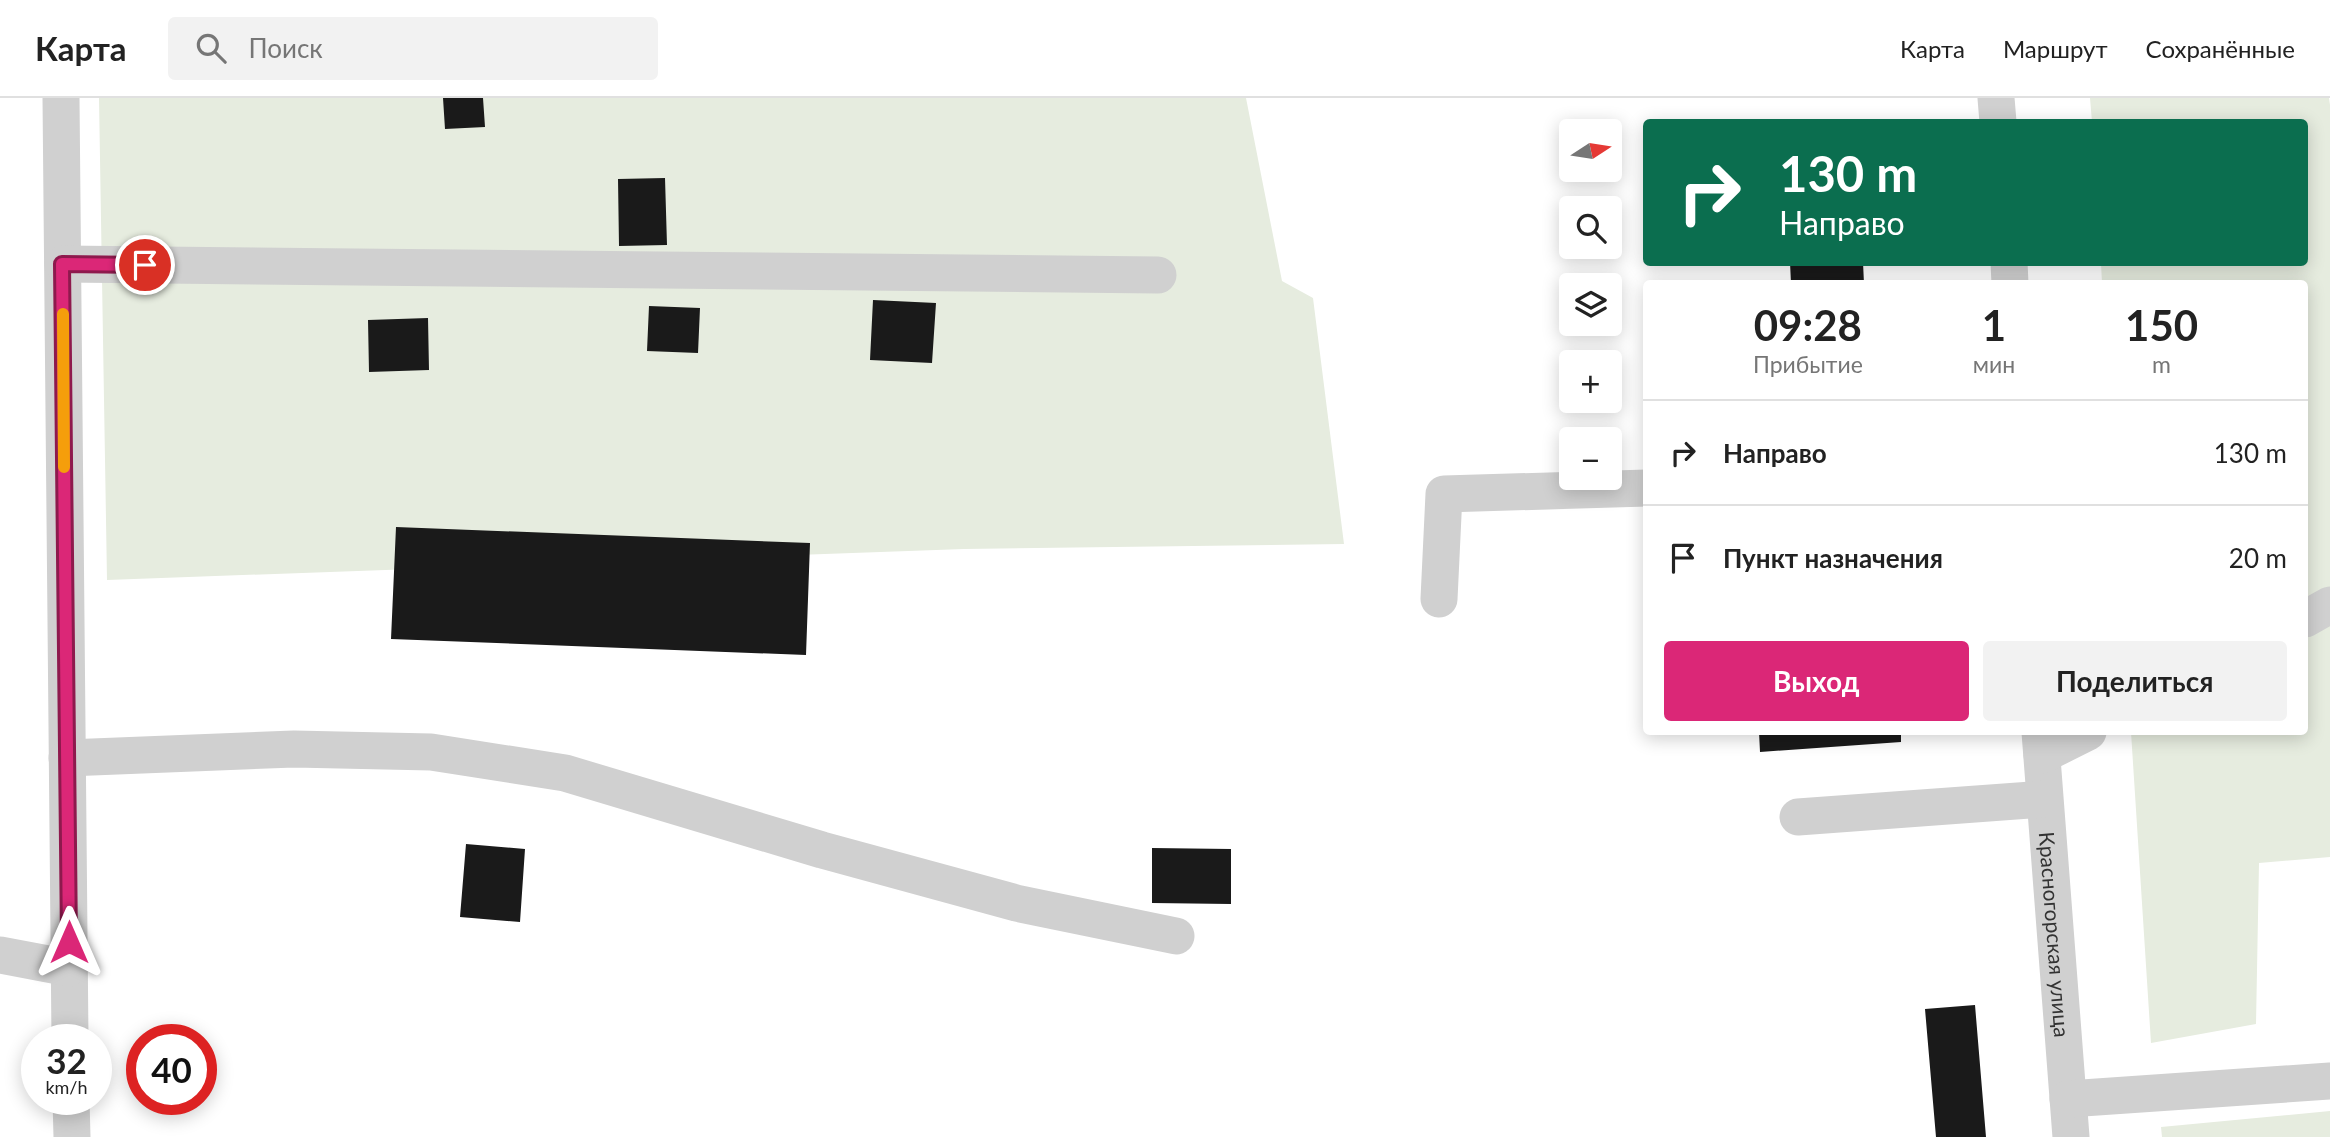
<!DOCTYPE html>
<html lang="ru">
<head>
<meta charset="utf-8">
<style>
  body { margin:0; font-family:Lato,sans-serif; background:#f2f2f2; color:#222; height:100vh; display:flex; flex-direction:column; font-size:26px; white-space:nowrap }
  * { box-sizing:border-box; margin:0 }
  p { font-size:23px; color:#767676 }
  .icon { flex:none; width:38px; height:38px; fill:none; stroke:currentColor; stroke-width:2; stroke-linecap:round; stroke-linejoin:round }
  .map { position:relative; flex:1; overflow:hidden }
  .panel { position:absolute; left:1643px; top:182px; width:665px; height:455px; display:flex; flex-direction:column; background:#fff; border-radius:7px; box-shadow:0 4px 18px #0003 }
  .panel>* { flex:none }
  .banner { position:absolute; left:1643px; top:21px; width:665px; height:147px; border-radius:7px; box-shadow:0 4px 18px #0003; background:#0b6e4f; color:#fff; overflow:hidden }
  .needle { width:46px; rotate:78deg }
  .tools { position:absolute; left:1559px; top:21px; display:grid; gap:14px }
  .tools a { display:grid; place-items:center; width:63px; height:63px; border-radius:7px; background:#fff; box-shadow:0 4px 18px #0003; font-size:35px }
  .speed { position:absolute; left:21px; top:926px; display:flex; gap:14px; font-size:35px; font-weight:700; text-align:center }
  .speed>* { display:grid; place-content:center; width:91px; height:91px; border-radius:50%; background:#fff; box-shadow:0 4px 18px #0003; line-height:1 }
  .speed small { font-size:18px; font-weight:400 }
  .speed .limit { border:10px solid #d22; background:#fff; color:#111 }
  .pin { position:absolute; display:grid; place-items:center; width:60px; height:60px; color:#fff; margin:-30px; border:4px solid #fff; border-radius:50%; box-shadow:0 2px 7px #0007 }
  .me { position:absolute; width:77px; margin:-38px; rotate:0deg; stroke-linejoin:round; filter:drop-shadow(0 0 5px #0008) }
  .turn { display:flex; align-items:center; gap:24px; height:147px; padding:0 21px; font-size:32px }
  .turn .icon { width:91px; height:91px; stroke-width:2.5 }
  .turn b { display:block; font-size:49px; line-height:60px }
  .eta { display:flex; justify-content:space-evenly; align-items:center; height:119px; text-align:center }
  .eta b { font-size:42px; font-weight:700; line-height:49px }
  .button { display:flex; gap:14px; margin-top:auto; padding:14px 21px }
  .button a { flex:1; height:80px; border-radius:7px; background:#db2777; color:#fff; font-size:28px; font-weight:700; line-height:80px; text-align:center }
  .button a+a { background:#f2f2f2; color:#222 }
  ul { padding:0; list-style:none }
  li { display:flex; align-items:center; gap:21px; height:105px; padding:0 21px; border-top:2px solid #e0e0e0 }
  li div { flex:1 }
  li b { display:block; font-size:26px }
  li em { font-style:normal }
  header { display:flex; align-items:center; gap:42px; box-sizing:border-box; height:98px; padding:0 35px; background:#fff; border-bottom:2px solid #e0e0e0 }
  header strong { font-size:33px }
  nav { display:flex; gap:38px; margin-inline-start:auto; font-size:24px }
  .search { width:490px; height:63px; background:#f2f2f2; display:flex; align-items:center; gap:18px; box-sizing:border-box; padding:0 24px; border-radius:7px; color:#767676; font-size:26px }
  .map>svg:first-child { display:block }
  .green { fill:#e6ecdf }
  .building { fill:#1a1a1a }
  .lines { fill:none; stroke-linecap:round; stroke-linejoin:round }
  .minor { stroke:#d0d0d0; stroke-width:37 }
  .route-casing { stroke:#8e194d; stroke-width:18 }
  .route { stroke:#db2777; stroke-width:12 }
  .slow { stroke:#f59e0b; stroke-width:12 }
  .labels { text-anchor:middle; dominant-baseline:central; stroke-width:7; stroke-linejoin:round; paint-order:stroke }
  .street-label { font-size:21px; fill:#333; stroke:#fff }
</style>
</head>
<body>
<header>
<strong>Карта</strong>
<div class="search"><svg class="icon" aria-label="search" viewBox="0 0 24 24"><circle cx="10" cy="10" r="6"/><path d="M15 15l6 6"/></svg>Поиск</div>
<nav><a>Карта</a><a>Маршрут</a><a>Сохранённые</a></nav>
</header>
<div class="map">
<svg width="2330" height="1039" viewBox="0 0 2330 1039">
  <rect width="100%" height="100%" fill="#fff"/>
  <path class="green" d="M 99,0 L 1246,0 L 1282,183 L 1313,200 L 1344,446 L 964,451 L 107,482 Z
    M 2090,0 L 2329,0 L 2330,7 L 2330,759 L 2259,765 L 2256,926 L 2151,945 L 2131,634 L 2305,634 L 2305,186 L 2102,185 L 2101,165 L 2305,164 L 2305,24 L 2092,24 Z
    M 2330,1013 L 2330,1039 L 2162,1039 L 2161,1029 Z"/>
  <path class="building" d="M 443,0 L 483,0 L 485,29 L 445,31 Z
    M 665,80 L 667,147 L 619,148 L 618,81 Z
    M 1790,164 L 1863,164 L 1864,186 L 1791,186 Z
    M 873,202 L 936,205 L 932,265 L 870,262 Z
    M 649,208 L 700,210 L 698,255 L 647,253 Z
    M 428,220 L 429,272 L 369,274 L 368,222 Z
    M 396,429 L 810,445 L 806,557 L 391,541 Z
    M 1759,634 L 1901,634 L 1901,644 L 1760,654 Z
    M 466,746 L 525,751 L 520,824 L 460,819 Z
    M 1152,750 L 1231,751 L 1231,806 L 1152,805 Z
    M 1975,907 L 1986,1039 L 1936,1039 L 1925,911 Z"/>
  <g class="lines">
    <g class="minor">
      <path d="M 61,0 L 70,942"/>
      <path d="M 1996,0 L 1998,24"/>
      <path d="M 2009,164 L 2010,186"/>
      <path d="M 63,166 L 1158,177"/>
      <path d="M 1439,501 L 1444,396 L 1647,390"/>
      <path d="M 2305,521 L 2330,507"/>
      <path id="s1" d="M 2040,634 L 2071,1039"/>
      <path d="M 2042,657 L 2088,634"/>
      <path d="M 67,660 L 294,651 L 431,654 L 565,675 L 822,752 L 1016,805 L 1176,838"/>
      <path d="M 1798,719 L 2044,701"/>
      <path d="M 0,857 L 69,870"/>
      <path d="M 71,1001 L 72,1039"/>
      <path d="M 2068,1001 L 2330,983"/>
    </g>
  </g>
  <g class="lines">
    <g class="route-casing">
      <path id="route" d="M 69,844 L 62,166 L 145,167"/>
    </g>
    <use href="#route" class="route"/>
    <path class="slow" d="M 63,216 L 64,369"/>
  </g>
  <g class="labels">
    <g class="street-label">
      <text stroke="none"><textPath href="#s1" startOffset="203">Красногорская улица</textPath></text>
    </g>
  </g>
</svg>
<div class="tools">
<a><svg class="needle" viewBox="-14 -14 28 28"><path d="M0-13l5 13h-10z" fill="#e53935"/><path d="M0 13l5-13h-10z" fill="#767676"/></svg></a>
<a><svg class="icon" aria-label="search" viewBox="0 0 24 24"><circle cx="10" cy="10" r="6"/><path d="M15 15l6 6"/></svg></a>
<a><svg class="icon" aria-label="layers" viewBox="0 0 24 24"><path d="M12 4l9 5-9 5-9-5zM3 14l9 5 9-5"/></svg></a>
<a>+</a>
<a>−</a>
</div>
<div class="speed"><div>32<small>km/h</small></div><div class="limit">40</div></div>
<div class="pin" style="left:145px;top:167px;background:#d93025"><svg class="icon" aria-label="arrive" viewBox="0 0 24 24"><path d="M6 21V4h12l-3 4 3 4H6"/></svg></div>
<svg class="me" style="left:69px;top:844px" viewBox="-20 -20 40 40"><path d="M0-17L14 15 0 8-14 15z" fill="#db2777" stroke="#fff" stroke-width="4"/></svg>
<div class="banner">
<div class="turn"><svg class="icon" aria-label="right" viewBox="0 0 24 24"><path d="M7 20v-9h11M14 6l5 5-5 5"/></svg><div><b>130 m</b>Направо</div></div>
</div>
<section class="panel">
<div class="eta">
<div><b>09:28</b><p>Прибытие</p></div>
<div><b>1</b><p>мин</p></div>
<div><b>150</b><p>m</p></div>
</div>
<ul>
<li><svg class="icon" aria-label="right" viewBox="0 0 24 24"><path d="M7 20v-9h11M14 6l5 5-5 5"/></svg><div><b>Направо</b></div><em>130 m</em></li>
<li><svg class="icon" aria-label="arrive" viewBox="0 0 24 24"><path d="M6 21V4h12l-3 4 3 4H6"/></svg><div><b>Пункт назначения</b></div><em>20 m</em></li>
</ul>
<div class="button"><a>Выход</a><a>Поделиться</a></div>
</section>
</div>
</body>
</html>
